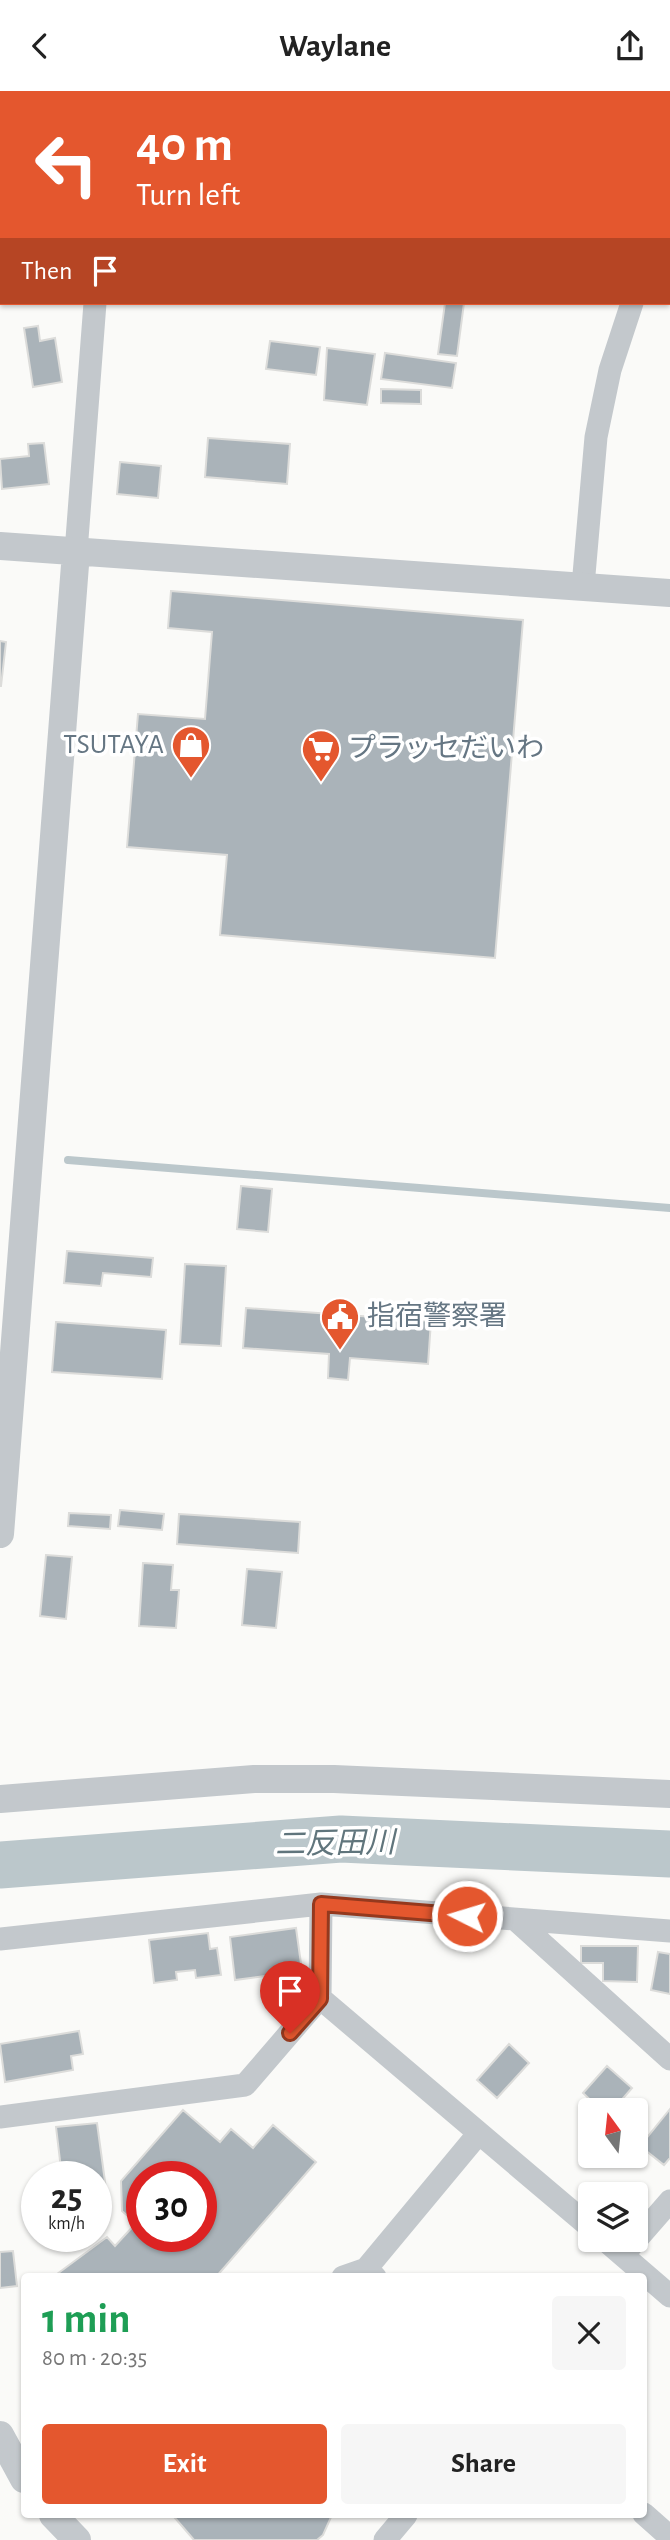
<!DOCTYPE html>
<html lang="en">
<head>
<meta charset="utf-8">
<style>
  body { margin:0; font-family:"Alegreya Sans","Noto Sans JP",sans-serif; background:#f6f6f6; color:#222; height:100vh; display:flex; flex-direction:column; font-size:26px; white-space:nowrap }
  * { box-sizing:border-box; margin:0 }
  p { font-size:23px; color:#767676 }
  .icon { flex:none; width:38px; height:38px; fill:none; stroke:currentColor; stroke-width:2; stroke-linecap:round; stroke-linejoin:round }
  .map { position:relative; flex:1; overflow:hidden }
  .side { position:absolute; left:21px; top:2182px; width:626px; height:245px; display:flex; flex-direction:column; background:#fff; border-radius:7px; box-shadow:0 2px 5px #0004 }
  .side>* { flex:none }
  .top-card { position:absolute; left:0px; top:0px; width:670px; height:214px; box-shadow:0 2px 5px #0004; background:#e4572e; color:#fff; overflow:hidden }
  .needle { width:46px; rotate:345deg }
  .tools { position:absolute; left:578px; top:2007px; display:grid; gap:14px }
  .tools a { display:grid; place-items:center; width:70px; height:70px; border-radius:7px; background:#fff; box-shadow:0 2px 5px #0004; font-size:35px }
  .speed { position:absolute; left:21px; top:2070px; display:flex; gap:14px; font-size:35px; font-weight:700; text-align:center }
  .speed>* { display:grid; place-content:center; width:91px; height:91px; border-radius:50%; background:#fff; box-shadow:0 2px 5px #0004; line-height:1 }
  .speed small { font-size:18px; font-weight:400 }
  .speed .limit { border:10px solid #d22; background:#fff; color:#111 }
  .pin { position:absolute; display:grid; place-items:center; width:60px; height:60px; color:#fff; margin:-72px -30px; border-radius:50% 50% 50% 0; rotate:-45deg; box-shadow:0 0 7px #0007 }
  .pin .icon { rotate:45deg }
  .me { position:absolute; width:77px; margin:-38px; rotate:275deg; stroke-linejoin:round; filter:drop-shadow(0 0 5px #0008) }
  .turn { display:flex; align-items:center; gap:24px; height:147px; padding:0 21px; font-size:32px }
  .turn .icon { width:91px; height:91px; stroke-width:2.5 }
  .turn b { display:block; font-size:49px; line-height:60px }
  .then { display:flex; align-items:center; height:66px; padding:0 21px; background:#0003; gap:14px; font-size:26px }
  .round { display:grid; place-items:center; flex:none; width:74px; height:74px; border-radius:7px; background:#f6f6f6 }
  .headline { display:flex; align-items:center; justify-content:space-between; height:119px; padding:0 21px }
  h1 { font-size:42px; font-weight:700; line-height:52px; color:#1e9e55 }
  .cta { display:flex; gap:14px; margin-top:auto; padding:14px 21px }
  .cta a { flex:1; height:80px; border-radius:7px; background:#e4572e; color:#fff; font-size:28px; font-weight:700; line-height:80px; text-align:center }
  .cta a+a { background:#f6f6f6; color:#222 }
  header { display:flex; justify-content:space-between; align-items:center; height:91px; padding:0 21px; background:#fff; font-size:32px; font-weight:700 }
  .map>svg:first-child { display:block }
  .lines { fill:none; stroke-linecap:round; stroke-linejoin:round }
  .stream { stroke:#bbc7cb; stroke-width:8 }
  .river { stroke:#bbc7cb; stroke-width:47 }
  .building { fill:#aab3b9; stroke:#dcdcda; stroke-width:2; fill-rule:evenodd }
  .path { stroke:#bbbfc2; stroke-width:4.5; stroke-dasharray:3.5 3.5; stroke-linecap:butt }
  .minor { stroke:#c3c8cc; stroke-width:23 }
  .tertiary { stroke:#c3c8cc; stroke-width:28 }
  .route-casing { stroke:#94391e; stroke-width:18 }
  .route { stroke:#e4572e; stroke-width:12 }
  .labels { text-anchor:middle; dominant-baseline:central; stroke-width:7; stroke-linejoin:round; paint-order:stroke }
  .poi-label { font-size:28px; fill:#657683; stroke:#fff; text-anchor:start }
  .water-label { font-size:30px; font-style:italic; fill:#60757c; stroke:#fff }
</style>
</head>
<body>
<header><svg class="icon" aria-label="back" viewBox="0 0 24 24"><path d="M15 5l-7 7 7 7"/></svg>Waylane<svg class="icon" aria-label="share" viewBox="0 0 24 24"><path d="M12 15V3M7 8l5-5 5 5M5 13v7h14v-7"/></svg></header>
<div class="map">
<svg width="670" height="2449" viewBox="0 0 670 2449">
  <rect width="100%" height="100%" fill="#fafaf8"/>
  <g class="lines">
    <path class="stream" d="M 68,1069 L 670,1117"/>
    <path class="river" d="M 0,1774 L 341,1748 L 670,1763"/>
  </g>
  <path class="building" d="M 445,212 L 464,212 L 457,265 L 438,263 Z
    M 38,235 L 40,250 L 55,247 L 62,291 L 33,296 L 24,237 Z
    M 270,250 L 320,256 L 316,284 L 266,278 Z
    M 327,257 L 375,263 L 367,314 L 324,309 Z
    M 385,262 L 456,272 L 452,297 L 381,288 Z
    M 381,298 L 421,299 L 421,313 L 381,312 Z
    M 208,347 L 290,353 L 287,393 L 205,386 Z
    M 44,352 L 49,393 L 2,398 L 0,368 L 29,365 L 28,353 Z
    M 120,371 L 161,375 L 158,407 L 117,403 Z
    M 171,500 L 523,529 L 495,867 L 220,844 L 227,764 L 127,756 L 138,623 L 205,628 L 212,541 L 168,537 Z
    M 0,550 L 6,551 L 1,595 L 0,595 Z
    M 241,1095 L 272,1098 L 268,1141 L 237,1138 Z
    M 67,1160 L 153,1167 L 151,1186 L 103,1182 L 101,1195 L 64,1192 Z
    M 185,1173 L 226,1175 L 221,1255 L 180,1253 Z
    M 246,1217 L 431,1230 L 428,1273 L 350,1267 L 348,1289 L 328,1287 L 329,1263 L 243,1257 Z
    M 56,1231 L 166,1239 L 162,1288 L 52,1281 Z
    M 120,1419 L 164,1423 L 162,1439 L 118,1435 Z
    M 69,1422 L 111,1424 L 110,1438 L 68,1435 Z
    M 179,1423 L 300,1431 L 298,1462 L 177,1453 Z
    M 46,1464 L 72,1466 L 66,1528 L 40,1525 Z
    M 143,1472 L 173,1474 L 171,1499 L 179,1499 L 176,1537 L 139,1535 Z
    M 247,1478 L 282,1481 L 276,1537 L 242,1534 Z
    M 296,1837 L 302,1880 L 235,1889 L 230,1846 Z
    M 208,1842 L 210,1858 L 217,1857 L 221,1884 L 196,1887 L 195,1879 L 176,1881 L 177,1889 L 154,1892 L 149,1849 Z
    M 581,1855 L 638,1855 L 637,1891 L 603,1890 L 603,1872 L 581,1872 Z
    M 658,1861 L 670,1863 L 670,1903 L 651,1899 Z
    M 79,1940 L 83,1963 L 71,1965 L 73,1979 L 5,1991 L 0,1953 Z
    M 509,1953 L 529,1972 L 497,2007 L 477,1989 Z
    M 607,1975 L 632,1997 L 612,2020 L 602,2020 L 583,2002 Z
    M 670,2018 L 670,2067 L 664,2074 L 640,2055 Z
    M 183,2019 L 220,2051 L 231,2038 L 253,2057 L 273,2034 L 316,2071 L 216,2186 L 53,2186 L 107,2146 L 115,2155 L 136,2132 L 122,2120 L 121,2090 ZM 142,2086 L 201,2086 L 201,2146 L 142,2146 Z
    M 97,2032 L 109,2120 L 96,2122 L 96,2086 L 62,2086 L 56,2036 Z
    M 13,2160 L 17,2195 L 0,2197 L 0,2161 Z
    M 178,2424 L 332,2424 L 323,2444 L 317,2449 L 194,2449 L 175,2427 Z"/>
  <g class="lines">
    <path class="path" d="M 668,56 L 670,55"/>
    <path class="minor" d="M 97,0 L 98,2
      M 629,0 L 630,2
      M 76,461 L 95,212
      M 583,495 L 596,346 L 610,279 L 632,212
      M 516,1829 L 670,1968
      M 0,1848 L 321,1813 L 670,1840
      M 320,1907 L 479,2042 L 366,2178
      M 0,2026 L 245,1994 L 320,1907 L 321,1813
      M 479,2042 L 590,2136
      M 605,2149 L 670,2205
      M 623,2164 L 670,2110
      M 343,2186 L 366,2178 L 375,2186
      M 644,2423 L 670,2446
      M 385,2449 L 406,2424"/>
    <path class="tertiary" d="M 0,455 L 670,502
      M 0,1443 L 76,461
      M 0,1708 L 254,1688 L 334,1688 L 670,1703
      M 0,2344 L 24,2388
      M 53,2424 L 77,2449"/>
  </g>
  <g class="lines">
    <g class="route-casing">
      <path id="route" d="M 290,1942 L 320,1908 L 321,1813 L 467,1825"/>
    </g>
    <use href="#route" class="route"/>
  </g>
  <defs>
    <g id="shop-pin" transform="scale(2.0125)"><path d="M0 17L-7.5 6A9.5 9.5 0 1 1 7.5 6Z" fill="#e4572e" stroke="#fff"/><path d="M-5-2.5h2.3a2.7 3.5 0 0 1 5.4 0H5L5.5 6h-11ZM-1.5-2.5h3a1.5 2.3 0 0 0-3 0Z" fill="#fff"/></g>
    <g id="supermarket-pin" transform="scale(2.0125)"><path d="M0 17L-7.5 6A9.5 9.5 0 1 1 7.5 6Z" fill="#e4572e" stroke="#fff"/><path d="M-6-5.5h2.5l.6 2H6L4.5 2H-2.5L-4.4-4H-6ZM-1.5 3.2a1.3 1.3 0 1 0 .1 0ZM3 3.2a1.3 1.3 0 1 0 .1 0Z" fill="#fff"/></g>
    <g id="civic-pin" transform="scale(2.0125)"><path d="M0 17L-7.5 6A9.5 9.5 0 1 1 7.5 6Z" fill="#e4572e" stroke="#fff"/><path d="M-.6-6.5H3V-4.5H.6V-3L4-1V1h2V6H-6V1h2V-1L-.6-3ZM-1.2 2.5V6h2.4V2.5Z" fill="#fff"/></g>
  </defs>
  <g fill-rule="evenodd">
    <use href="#shop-pin" x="191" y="654"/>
    <use href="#supermarket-pin" x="321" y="658"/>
    <use href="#civic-pin" x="340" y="1226"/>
  </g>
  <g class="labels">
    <g class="poi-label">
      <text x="164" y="654" text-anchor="end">TSUTAYA</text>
      <text x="348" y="658">プラッセだいわ</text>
      <text x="367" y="1226">指宿警察署</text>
    </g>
    <g class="water-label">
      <text transform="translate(335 1753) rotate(-1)">二反田川</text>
    </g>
  </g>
</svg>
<div class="tools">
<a><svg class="needle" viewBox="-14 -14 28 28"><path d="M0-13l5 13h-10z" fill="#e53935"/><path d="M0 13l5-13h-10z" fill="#767676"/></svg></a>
<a><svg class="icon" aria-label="layers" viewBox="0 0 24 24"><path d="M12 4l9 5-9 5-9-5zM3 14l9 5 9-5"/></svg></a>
</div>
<div class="speed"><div>25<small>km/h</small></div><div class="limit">30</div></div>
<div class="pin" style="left:290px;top:1942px;background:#d93025"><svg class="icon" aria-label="arrive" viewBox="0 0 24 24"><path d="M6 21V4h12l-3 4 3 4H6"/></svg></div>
<svg class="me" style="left:467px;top:1825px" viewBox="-20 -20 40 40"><circle r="17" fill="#e4572e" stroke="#fff" stroke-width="3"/><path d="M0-11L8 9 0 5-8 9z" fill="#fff"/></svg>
<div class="top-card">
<div class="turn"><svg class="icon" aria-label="left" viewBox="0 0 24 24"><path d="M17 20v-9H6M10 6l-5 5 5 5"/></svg><div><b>40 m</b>Turn left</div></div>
<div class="then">Then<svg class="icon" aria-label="arrive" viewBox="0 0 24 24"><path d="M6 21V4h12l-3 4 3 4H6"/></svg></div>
</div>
<section class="side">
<div class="headline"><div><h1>1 min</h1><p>80 m · 20:35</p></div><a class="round"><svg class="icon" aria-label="close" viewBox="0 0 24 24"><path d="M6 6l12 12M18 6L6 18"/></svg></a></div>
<div class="cta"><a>Exit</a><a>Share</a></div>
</section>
</div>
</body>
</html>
